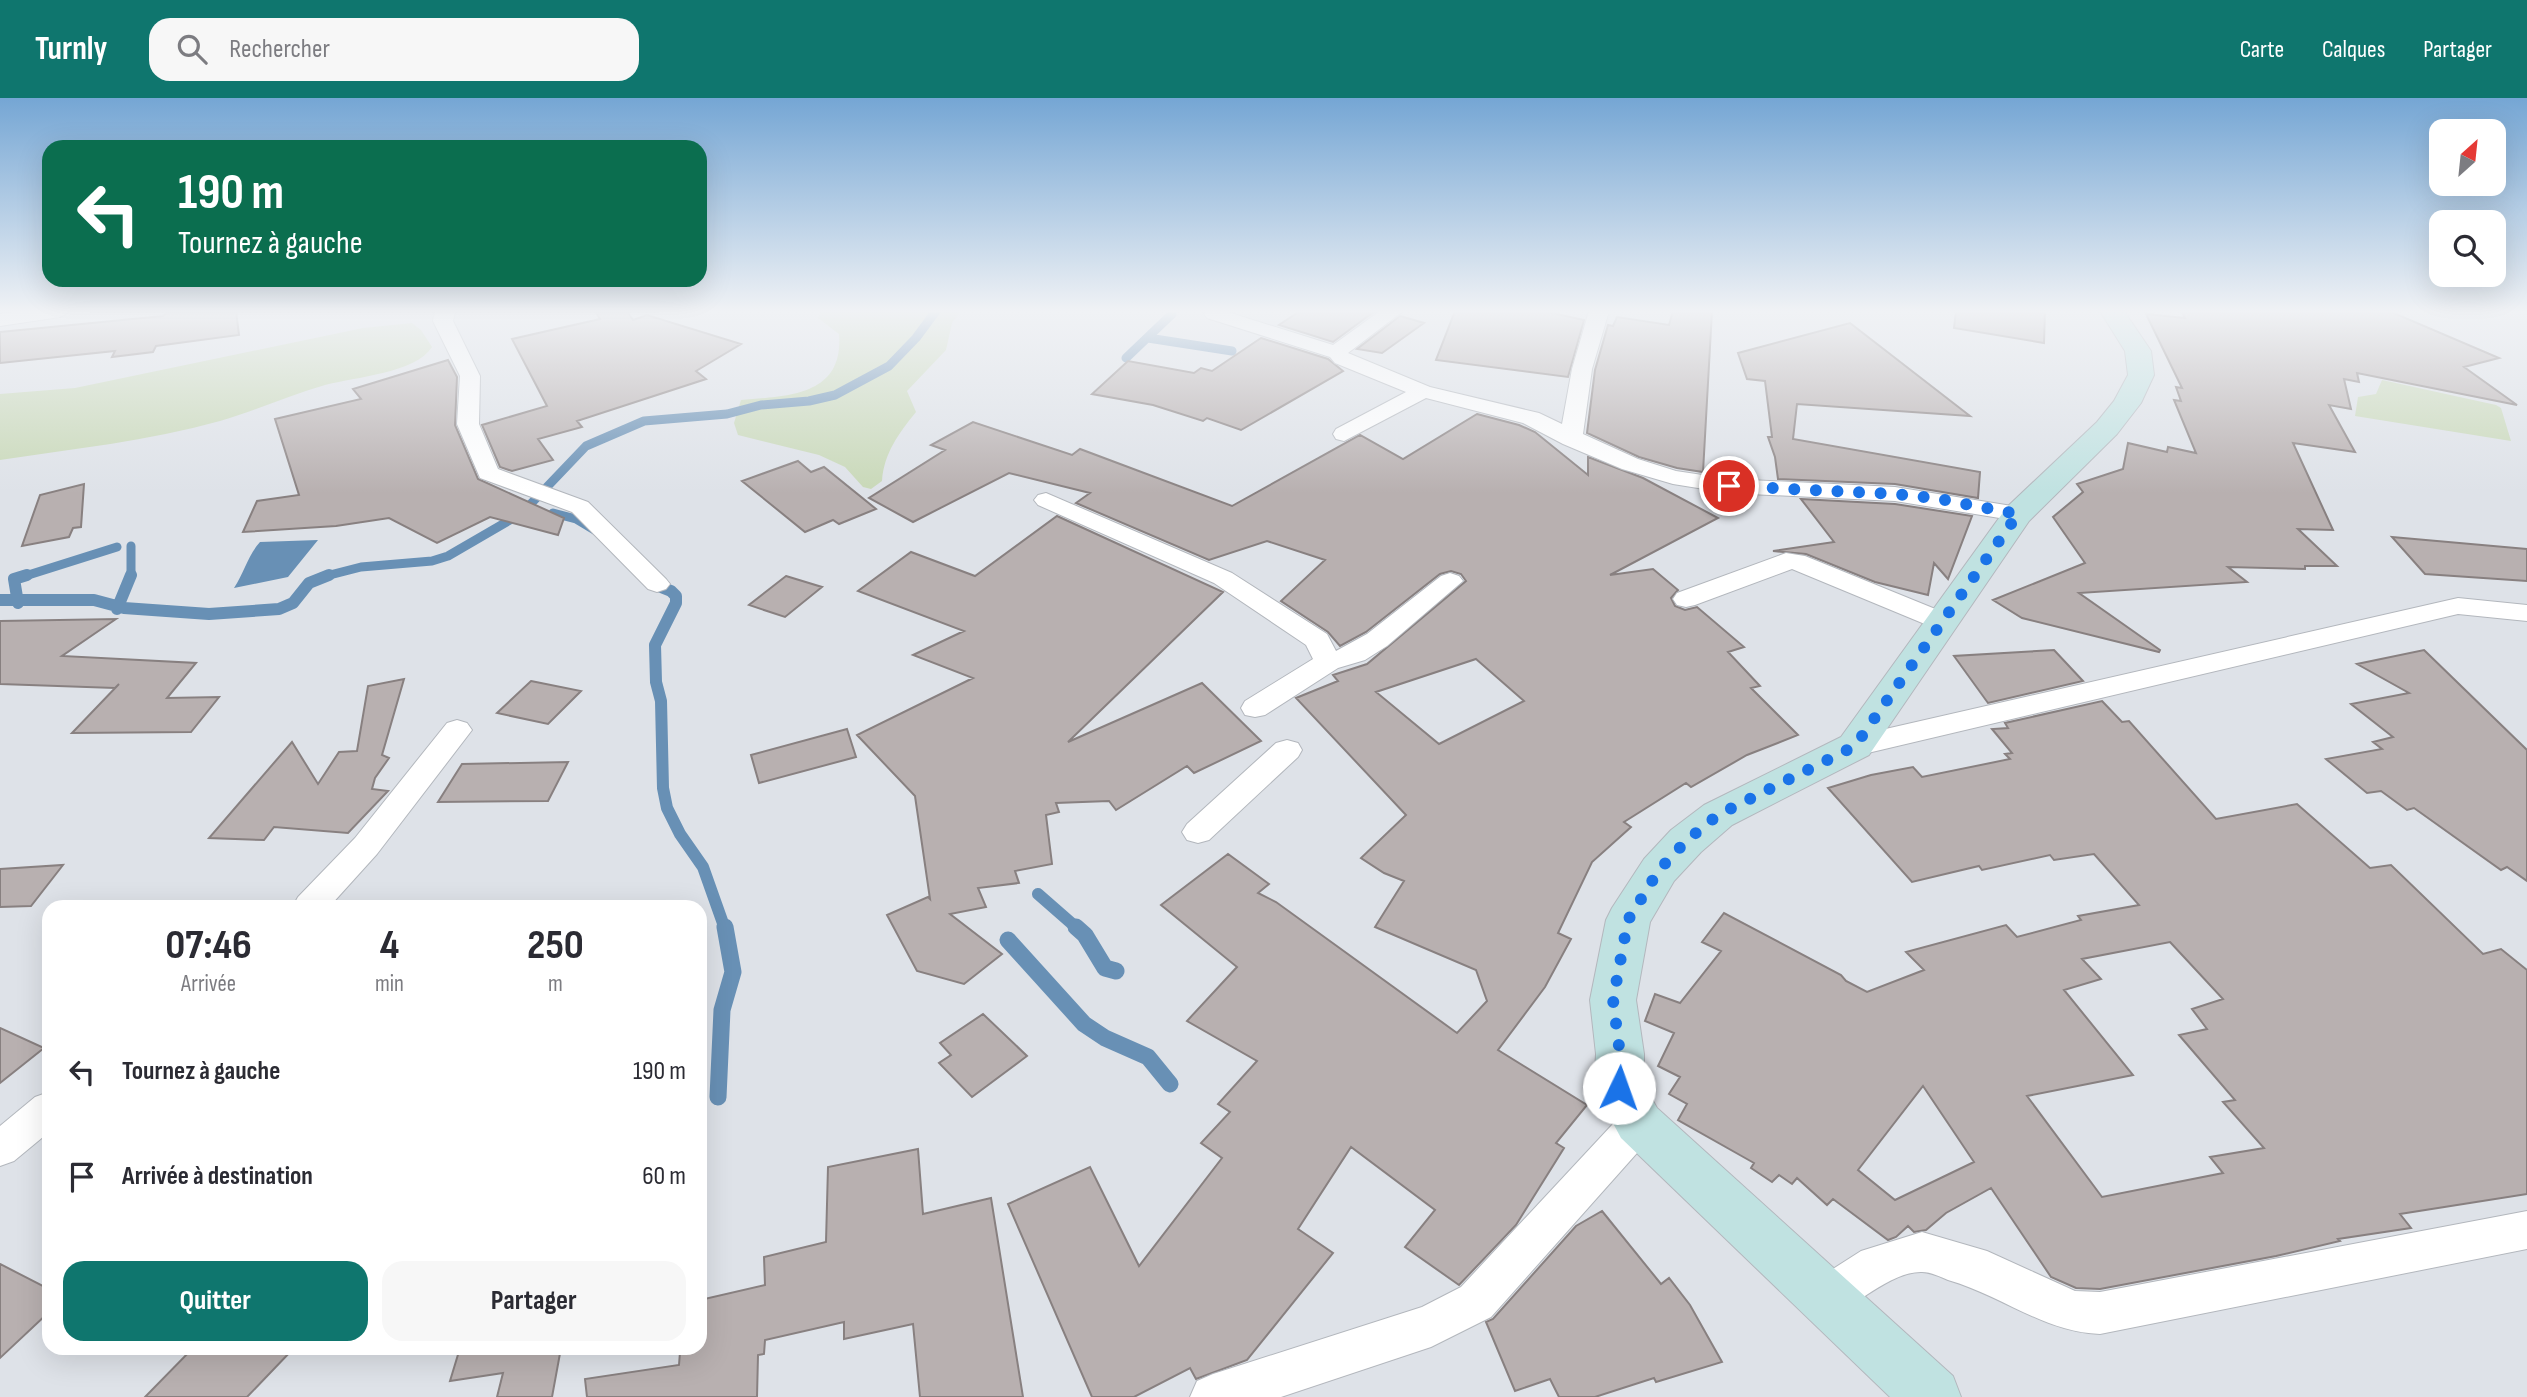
<!DOCTYPE html>
<html lang="fr">
<head>
<meta charset="utf-8">
<style>
  body { margin:0; font-family:"Sofia Sans Condensed",sans-serif; background:#f7f7f7; color:#2b2b33; height:100vh; display:flex; flex-direction:column; font-size:26px; white-space:nowrap }
  * { box-sizing:border-box; margin:0 }
  p { font-size:23px; color:#7c7c81 }
  .icon { flex:none; width:38px; height:38px; fill:none; stroke:currentColor; stroke-width:2; stroke-linecap:round; stroke-linejoin:round }
  .map { position:relative; flex:1; overflow:hidden }
  .sheet { position:absolute; left:42px; top:802px; width:665px; height:455px; display:flex; flex-direction:column; background:#fff; border-radius:21px; box-shadow:0 7px 28px #0002 }
  .sheet>* { flex:none }
  .banner { position:absolute; left:42px; top:42px; width:665px; height:147px; border-radius:21px; box-shadow:0 7px 28px #0002; background:#0b6e4f; color:#fff; overflow:hidden }
  .needle { width:46px; rotate:27deg }
  .tools { position:absolute; left:2429px; top:21px; display:grid; gap:14px }
  .tools a { display:grid; place-items:center; width:77px; height:77px; border-radius:14px; background:#fff; box-shadow:0 7px 28px #0002; font-size:35px }
  .pin { position:absolute; display:grid; place-items:center; width:60px; height:60px; color:#fff; margin:-30px; border:4px solid #fff; border-radius:50%; box-shadow:0 2px 7px #0007 }
  .me { position:absolute; width:77px; margin:-38px; rotate:3deg; stroke-linejoin:round; filter:drop-shadow(0 0 5px #0008) }
  .turn { display:flex; align-items:center; gap:24px; height:147px; padding:0 21px; font-size:32px }
  .turn .icon { width:91px; height:91px; stroke-width:2.5 }
  .turn b { display:block; font-size:49px; line-height:60px }
  .eta { display:flex; justify-content:space-evenly; align-items:center; height:119px; text-align:center }
  .eta b { font-size:42px; font-weight:700; line-height:49px }
  .button { display:flex; gap:14px; margin-top:auto; padding:14px 21px }
  .button a { flex:1; height:80px; border-radius:21px; background:#0f766e; color:#fff; font-size:28px; font-weight:700; line-height:80px; text-align:center }
  .button a+a { background:#f7f7f7; color:#2b2b33 }
  ul { padding:0; list-style:none }
  li { display:flex; align-items:center; gap:21px; height:105px; padding:0 21px }
  li div { flex:1 }
  li b { display:block; font-size:26px }
  li em { font-style:normal }
  header { display:flex; align-items:center; gap:42px; box-sizing:border-box; height:98px; padding:0 35px; background:#0f766e; color:#fff }
  header strong { font-size:33px }
  nav { display:flex; gap:38px; margin-inline-start:auto; font-size:24px }
  .search { width:490px; height:63px; background:#f7f7f7; display:flex; align-items:center; gap:18px; box-sizing:border-box; padding:0 24px; border-radius:21px; color:#7c7c81; font-size:26px }
  .map>svg:first-child { display:block }
  .green { fill:#c8d8b7 }
  .water { fill:#6890b5 }
  .lines { fill:none; stroke-linecap:round; stroke-linejoin:round }
  .stream-far2 { stroke:#6890b5; stroke-width:9 }
  .stream-far1 { stroke:#6890b5; stroke-width:12 }
  .stream { stroke:#6890b5; stroke-width:17 }
  .building { fill:#b8b0b0; stroke:#888080; stroke-width:2; fill-rule:evenodd }
  .minor-casing { stroke:#b3b7bd; stroke-width:2 }
  .secondary-casing { stroke:#b3b7bd; stroke-width:2 }
  .minor { fill:#fff; fill-rule:evenodd }
  .secondary { fill:#c0e2e1; fill-rule:evenodd }
  .route { stroke:#1a73e8; stroke-width:12; stroke-dasharray:0 21.6 }
</style>
</head>
<body>
<header>
<strong>Turnly</strong>
<div class="search"><svg class="icon" aria-label="search" viewBox="0 0 24 24"><circle cx="10" cy="10" r="6"/><path d="M15 15l6 6"/></svg>Rechercher</div>
<nav><a>Carte</a><a>Calques</a><a>Partager</a></nav>
</header>
<div class="map">
<svg width="2527" height="1299" viewBox="0 0 2527 1299">
  <rect width="100%" height="100%" fill="#dee2e8"/>
  <path class="green" d="M 821,213 L 961,213 L 952,225 L 946,252 L 907,293 L 916,314 C 899,335 884,355 882,383 L 871,391 L 863,389 L 845,369 L 819,357 L 738,337 L 734,325 L 741,302 C 788,298 844,298 839,236 L 818,220 Z
    M 412,225 L 421,232 L 432,249 C 416,275 355,279 325,287 C 290,297 255,313 220,323 C 148,343 73,351 0,362 L 0,296 L 75,290 L 363,230 Z
    M 2382,282 L 2496,307 L 2501,310 L 2511,343 L 2355,318 L 2358,299 L 2376,296 Z"/>
  <path class="water" d="M 318,442 L 288,479 L 234,490 C 244,475 248,457 260,444 Z"/>
  <g class="lines">
    <path class="stream-far2" d="M 1148,240 L 1232,253
      M 1126,260 L 1172,216
      M 553,415 L 576,421 L 596,433
      M 131,448 L 131,479
      M 22,479 L 117,449
      M 322,479 L 361,469 L 432,463 L 448,458 L 522,415 L 586,348 L 644,323 L 727,316 L 761,307 L 809,303 L 835,297 L 889,268 L 916,240 L 936,213"/>
    <path class="stream-far1" d="M 651,485 L 671,493 L 676,498 L 676,505 L 655,547 L 656,584 L 661,603 L 663,690 L 667,710 L 680,736 L 703,769 L 725,831
      M 0,502 L 94,502 L 124,510 L 209,516 L 279,511 L 293,505 L 309,485 L 329,477
      M 18,505 L 14,481 L 27,477
      M 117,511 L 131,477
      M 1038,796 L 1078,831"/>
    <path class="stream" d="M 1076,829 L 1085,837 L 1105,870 L 1116,873
      M 1008,842 L 1084,926 L 1105,940 L 1148,959 L 1170,986
      M 718,999 L 722,912 L 733,874 L 725,829"/>
  </g>
  <path class="building" d="M 168,213 L 236,213 L 239,237 L 156,248 L 153,254 L 112,259 L 115,253 L 0,265 L 0,234 L 163,218 Z
    M 595,213 L 627,213 L 633,222 L 647,217 L 741,246 L 696,273 L 706,281 L 577,323 L 582,329 L 538,341 L 553,362 L 512,373 L 500,369 L 482,327 L 547,308 L 512,241 L 600,221 Z
    M 1300,213 L 1375,213 L 1333,244 L 1279,227 Z
    M 1455,213 L 1543,213 L 1584,222 L 1568,279 L 1436,262 Z
    M 1673,213 L 1712,213 L 1703,374 L 1677,370 L 1639,359 L 1587,335 L 1595,272 L 1608,227 L 1613,228 L 1617,219 L 1669,227 Z
    M 1956,213 L 2045,213 L 2044,245 L 1954,230 Z
    M 2181,213 L 2389,213 L 2499,260 L 2464,269 L 2517,307 L 2357,275 L 2359,284 L 2344,281 L 2351,311 L 2329,307 L 2355,354 L 2293,345 L 2333,432 L 2298,431 L 2337,468 L 2305,468 L 2305,471 L 2228,469 L 2247,484 L 2079,495 L 2160,552 L 2159,554 L 2022,520 L 1993,502 L 2085,465 L 2053,419 L 2083,394 L 2077,386 L 2123,371 L 2128,345 L 2167,354 L 2168,349 L 2196,355 L 2174,302 L 2181,303 L 2176,289 L 2182,290 L 2146,216 L 2185,220 Z
    M 1400,218 L 1424,225 L 1382,255 L 1357,251 Z
    M 1850,225 L 1970,318 L 1797,306 L 1793,341 L 1980,374 L 1978,400 L 1895,386 L 1778,381 L 1775,359 L 1768,339 L 1772,339 L 1765,283 L 1747,281 L 1738,255 Z
    M 1261,240 L 1328,261 L 1343,273 L 1241,332 L 1207,320 L 1203,323 L 1153,307 L 1092,296 L 1128,263 L 1194,275 L 1201,270 L 1212,273 Z
    M 448,262 L 457,279 L 455,327 L 478,381 L 564,420 L 558,437 L 490,419 L 437,445 L 389,420 L 336,428 L 243,434 L 257,403 L 299,397 L 275,321 L 361,301 L 353,291 Z
    M 1477,316 L 1519,327 L 1535,334 L 1588,377 L 1588,359 L 1643,380 L 1718,420 L 1610,477 L 1653,471 L 1678,492 L 1671,500 L 1675,508 L 1685,512 L 1697,509 L 1744,549 L 1728,554 L 1760,588 L 1751,590 L 1798,637 L 1747,657 L 1691,689 L 1686,685 L 1624,724 L 1631,729 L 1592,764 L 1558,835 L 1571,841 L 1545,889 L 1498,952 L 1587,1007 L 1556,1045 L 1564,1050 L 1516,1127 L 1459,1187 L 1405,1149 L 1435,1112 L 1351,1049 L 1298,1131 L 1333,1155 L 1247,1262 L 1196,1281 L 1190,1270 L 1134,1299 L 1092,1299 L 1008,1106 L 1090,1069 L 1139,1168 L 1222,1060 L 1201,1045 L 1230,1014 L 1218,1006 L 1257,963 L 1187,923 L 1237,869 L 1161,807 L 1228,756 L 1269,786 L 1258,795 L 1276,804 L 1457,935 L 1487,903 L 1476,872 L 1375,829 L 1404,783 L 1384,775 L 1361,760 L 1406,717 L 1296,600 L 1338,583 L 1333,577 L 1367,566 L 1466,483 L 1461,476 L 1451,473 L 1440,476 L 1366,534 L 1340,548 L 1328,534 L 1281,503 L 1325,462 L 1267,443 L 1209,462 L 1076,405 L 1090,395 L 1009,375 L 913,424 L 869,400 L 945,352 L 931,347 L 973,324 L 1072,357 L 1080,351 L 1232,408 L 1360,337 L 1403,361 ZM 1476,561 L 1524,603 L 1439,646 L 1376,594 Z
    M 798,363 L 811,374 L 824,369 L 876,411 L 839,426 L 833,422 L 805,434 L 742,383 Z
    M 84,386 L 81,429 L 73,430 L 69,439 L 22,448 L 40,397 Z
    M 1801,401 L 1895,406 L 1972,418 L 1948,481 L 1934,465 L 1928,497 L 1875,484 L 1806,456 L 1773,453 L 1834,444 Z
    M 1057,418 L 1223,494 L 1068,644 L 1202,585 L 1261,643 L 1194,675 L 1187,668 L 1116,712 L 1109,703 L 1056,705 L 1059,714 L 1046,717 L 1052,766 L 1015,773 L 1019,785 L 978,790 L 986,809 L 950,816 L 1002,856 L 964,886 L 917,873 L 887,817 L 928,799 L 930,801 L 915,698 L 857,637 L 973,580 L 913,557 L 964,533 L 858,493 L 911,454 L 975,478 Z
    M 2392,439 L 2527,451 L 2527,483 L 2425,476 Z
    M 786,478 L 822,489 L 785,519 L 749,507 Z
    M 116,521 L 62,558 L 196,565 L 167,600 L 219,599 L 191,634 L 72,635 L 119,586 L 115,590 L 0,586 L 0,523 Z
    M 2054,552 L 2083,583 L 1988,605 L 1954,558 Z
    M 2424,552 L 2527,652 L 2527,783 L 2507,769 L 2501,772 L 2414,710 L 2407,712 L 2381,693 L 2367,695 L 2326,661 L 2382,651 L 2373,644 L 2393,639 L 2351,606 L 2409,595 L 2357,566 Z
    M 404,581 L 382,657 L 389,660 L 375,680 L 372,691 L 388,693 L 348,735 L 274,729 L 264,742 L 209,740 L 292,644 L 318,686 L 339,654 L 357,653 L 368,588 Z
    M 531,583 L 581,593 L 548,626 L 497,615 Z
    M 2102,603 L 2122,624 L 2129,623 L 2216,721 L 2297,706 L 2370,770 L 2391,767 L 2483,856 L 2501,851 L 2527,872 L 2527,1096 L 2400,1116 L 2411,1130 L 2338,1141 L 2340,1143 L 2276,1158 L 2100,1191 L 2076,1190 L 2051,1179 L 1991,1090 L 1946,1115 L 1926,1132 L 1914,1134 L 1908,1128 L 1896,1139 L 1888,1142 L 1833,1101 L 1827,1107 L 1797,1080 L 1792,1086 L 1779,1077 L 1772,1084 L 1751,1070 L 1754,1065 L 1678,1022 L 1687,1006 L 1669,996 L 1680,979 L 1658,968 L 1674,935 L 1645,923 L 1655,896 L 1680,905 L 1721,853 L 1702,844 L 1724,815 L 1841,877 L 1846,883 L 1867,894 L 1924,872 L 1906,854 L 2006,827 L 2017,839 L 2081,822 L 2078,818 L 2139,807 L 2094,756 L 2054,762 L 2050,757 L 1982,772 L 1979,768 L 1912,784 L 1828,690 L 1871,677 L 1913,669 L 1922,679 L 2010,661 L 2005,656 L 2012,655 L 1992,631 L 2008,630 L 2005,625 ZM 2170,844 L 2223,901 L 2192,911 L 2207,931 L 2179,937 L 2235,1002 L 2223,1004 L 2264,1050 L 2210,1059 L 2223,1075 L 2102,1099 L 2027,998 L 2133,977 L 2064,892 L 2101,881 L 2082,861 ZM 1923,988 L 1974,1064 L 1895,1102 L 1858,1072 Z
    M 847,631 L 856,659 L 759,685 L 751,657 Z
    M 568,664 L 548,703 L 438,704 L 462,666 Z
    M 63,767 L 31,808 L 0,809 L 0,771 Z
    M 983,916 L 1027,958 L 972,999 L 939,965 L 951,957 L 940,945 Z
    M 0,930 L 44,950 L 0,985 Z
    M 918,1051 L 923,1116 L 991,1100 L 1023,1299 L 920,1299 L 913,1226 L 844,1241 L 844,1224 L 765,1242 L 764,1256 L 758,1257 L 757,1299 L 587,1299 L 585,1281 L 679,1267 L 680,1254 L 700,1250 L 700,1202 L 765,1187 L 764,1159 L 826,1144 L 828,1069 Z
    M 1602,1113 L 1661,1186 L 1669,1180 L 1690,1207 L 1722,1264 L 1656,1284 L 1654,1280 L 1595,1299 L 1559,1299 L 1550,1281 L 1515,1293 L 1486,1224 L 1493,1221 L 1576,1128 Z
    M 0,1166 L 49,1191 L 49,1214 L 0,1260 Z
    M 193,1250 L 294,1250 L 247,1299 L 145,1299 Z
    M 460,1250 L 561,1250 L 552,1299 L 497,1299 L 503,1275 L 450,1283 Z"/>
  <g class="lines">
    <g class="minor-casing">
      <path id="minor" d="M 21,213 L 70,213 L 60,219 L 0,228 L 0,216 Z
        M 435,213 L 455,213 L 453,223 L 480,278 L 479,326 L 498,371 L 588,404 L 666,481 L 670,486 L 666,491 L 657,494 L 648,491 L 572,414 L 480,380 L 457,326 L 460,278 L 433,223 Z
        M 1206,213 L 1224,213 L 1333,247 L 1380,213 L 1403,213 L 1348,255 L 1430,289 L 1539,315 L 1562,326 L 1572,271 L 1589,213 L 1609,213 L 1592,271 L 1583,336 L 1638,361 L 1676,373 L 1729,381 L 1895,389 L 2018,409 L 2027,411 L 2030,416 L 2027,421 L 2018,423 L 1895,403 L 1729,395 L 1673,386 L 1622,371 L 1563,346 L 1523,325 L 1426,300 L 1344,343 L 1336,341 L 1333,336 L 1336,331 L 1406,294 L 1335,265 L 1330,259 L 1207,220 L 1204,216 Z
        M 1046,395 L 1232,475 L 1327,536 L 1336,553 L 1367,536 L 1441,478 L 1450,475 L 1459,478 L 1463,483 L 1387,548 L 1365,562 L 1338,570 L 1265,617 L 1255,619 L 1245,617 L 1241,610 L 1245,603 L 1313,561 L 1306,547 L 1214,485 L 1038,407 L 1034,402 L 1038,397 Z
        M 1786,455 L 1805,458 L 1950,517 L 1954,523 L 1950,529 L 1941,531 L 1932,529 L 1792,471 L 1695,507 L 1686,509 L 1677,507 L 1673,501 L 1677,495 Z
        M 2458,500 L 2527,507 L 2527,523 L 2458,516 L 1855,658 L 1844,655 L 1840,648 L 1844,641 L 1855,638 Z
        M 457,622 L 467,625 L 472,632 L 377,756 L 330,808 L 293,808 L 298,799 L 355,740 L 447,625 Z
        M 1287,642 L 1298,645 L 1302,652 L 1298,659 L 1209,742 L 1198,745 L 1187,742 L 1182,734 L 1187,726 L 1276,645 Z
        M 49,994 L 49,1034 L 14,1063 L 0,1068 L 0,1028 L 35,999 Z
        M 1639,1008 L 1653,1013 L 1658,1025 L 1653,1037 L 1491,1219 L 1431,1249 L 1281,1299 L 1190,1299 L 1197,1283 L 1213,1276 L 1422,1209 L 1461,1189 L 1625,1013 Z
        M 2527,1113 L 2527,1151 L 2100,1236 C 2044,1234 2001,1197 1948,1182 C 1941,1179 1931,1174 1922,1174 C 1891,1173 1855,1209 1826,1221 L 1811,1215 L 1805,1200 L 1811,1185 L 1861,1153 L 1922,1134 L 1987,1153 L 2075,1193 L 2100,1194 Z"/>
    </g>
    <g class="secondary-casing">
      <path id="secondary" d="M 2100,213 L 2124,213 L 2151,253 L 2154,277 L 2141,305 L 2117,336 L 2029,423 L 1869,657 L 1732,727 L 1701,754 L 1674,783 L 1650,824 L 1636,902 L 1644,956 L 1644,987 L 1657,1010 L 1953,1278 L 1961,1299 L 1890,1299 L 1621,1040 L 1594,990 L 1596,956 L 1590,902 L 1606,822 L 1612,810 L 1644,761 L 1671,732 L 1704,707 L 1841,639 L 2007,409 L 2097,324 L 2114,303 L 2128,277 L 2125,253 Z"/>
    </g>
    <use href="#minor" class="minor"/>
    <use href="#secondary" class="secondary"/>
  </g>
  <linearGradient id="sky" x2="0" y2="1"><stop stop-color="#75a6d4"/><stop offset="0.54" stop-color="#f0f2f5"/><stop offset="1" stop-color="#f0f2f5" stop-opacity="0"/></linearGradient>
  <rect width="2527" height="395" fill="url(#sky)"/>
  <g class="lines">
    <path class="route" d="M 1619,990 L 1620,956 L 1613,902 L 1628,822 L 1659,772 L 1686,743 L 1718,717 L 1855,648 L 2018,416 L 1934,400 L 1895,396 L 1729,388"/>
  </g>
</svg>
<div class="tools">
<a><svg class="needle" viewBox="-14 -14 28 28"><path d="M0-13l5 13h-10z" fill="#e53935"/><path d="M0 13l5-13h-10z" fill="#7c7c81"/></svg></a>
<a><svg class="icon" aria-label="search" viewBox="0 0 24 24"><circle cx="10" cy="10" r="6"/><path d="M15 15l6 6"/></svg></a>
</div>
<div class="pin" style="left:1729px;top:388px;background:#d93025"><svg class="icon" aria-label="arrive" viewBox="0 0 24 24"><path d="M6 21V4h12l-3 4 3 4H6"/></svg></div>
<svg class="me" style="left:1619px;top:990px" viewBox="-20 -20 40 40"><circle r="19" fill="#fff"/><path d="M0-13L10 11 0 6-10 11z" fill="#1a73e8"/></svg>
<div class="banner">
<div class="turn"><svg class="icon" aria-label="left" viewBox="0 0 24 24"><path d="M17 20v-9H6M10 6l-5 5 5 5"/></svg><div><b>190 m</b>Tournez à gauche</div></div>
</div>
<section class="sheet">
<div class="eta">
<div><b>07:46</b><p>Arrivée</p></div>
<div><b>4</b><p>min</p></div>
<div><b>250</b><p>m</p></div>
</div>
<ul>
<li><svg class="icon" aria-label="left" viewBox="0 0 24 24"><path d="M17 20v-9H6M10 6l-5 5 5 5"/></svg><div><b>Tournez à gauche</b></div><em>190 m</em></li>
<li><svg class="icon" aria-label="arrive" viewBox="0 0 24 24"><path d="M6 21V4h12l-3 4 3 4H6"/></svg><div><b>Arrivée à destination</b></div><em>60 m</em></li>
</ul>
<div class="button"><a>Quitter</a><a>Partager</a></div>
</section>
</div>
</body>
</html>
